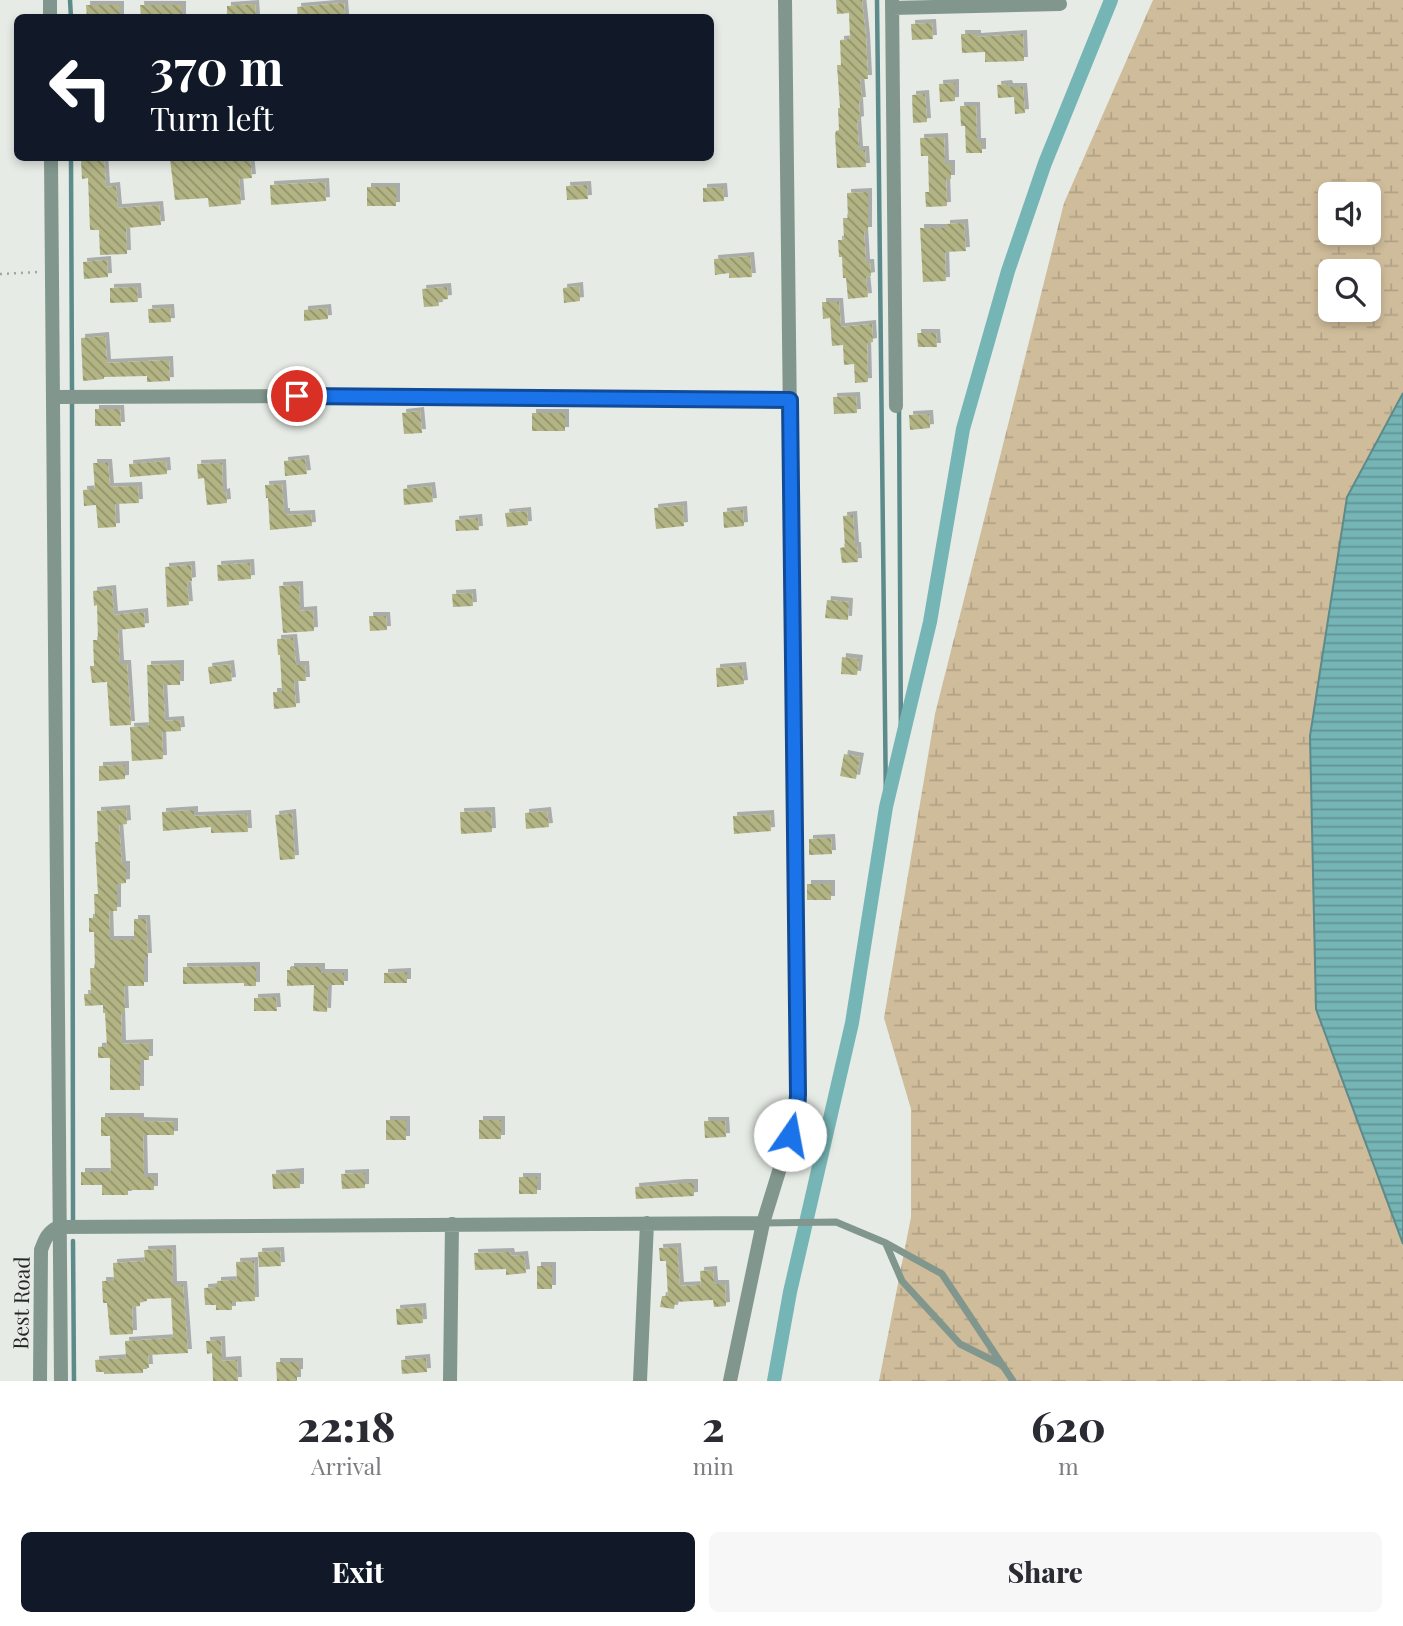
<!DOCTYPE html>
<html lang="en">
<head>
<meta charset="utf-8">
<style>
  body { margin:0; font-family:"Playfair Display",serif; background:#f7f7f7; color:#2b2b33; height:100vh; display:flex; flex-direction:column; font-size:26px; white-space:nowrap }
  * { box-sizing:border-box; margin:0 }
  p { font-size:23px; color:#7c7c81 }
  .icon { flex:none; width:38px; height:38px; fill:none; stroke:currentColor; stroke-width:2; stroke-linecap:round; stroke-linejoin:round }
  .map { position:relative; height:1381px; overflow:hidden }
  .panel { display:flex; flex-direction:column; background:#fff; flex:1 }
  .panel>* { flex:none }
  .banner { position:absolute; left:14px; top:14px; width:700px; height:147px; border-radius:10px; box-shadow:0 4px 10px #0003; background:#111827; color:#fff; overflow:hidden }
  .tools { position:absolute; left:1318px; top:182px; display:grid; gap:14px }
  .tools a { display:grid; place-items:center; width:63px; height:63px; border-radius:10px; background:#fff; box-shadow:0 4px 10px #0003; font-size:35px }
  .pin { position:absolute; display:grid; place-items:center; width:60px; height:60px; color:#fff; margin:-30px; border:4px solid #fff; border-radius:50%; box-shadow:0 2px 7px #0007 }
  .me { position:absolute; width:77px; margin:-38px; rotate:12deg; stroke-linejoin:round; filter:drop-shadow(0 0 5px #0008) }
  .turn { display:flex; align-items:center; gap:24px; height:147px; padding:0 21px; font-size:32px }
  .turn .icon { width:91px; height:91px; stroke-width:2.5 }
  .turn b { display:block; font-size:49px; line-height:60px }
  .eta { display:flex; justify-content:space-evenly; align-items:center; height:119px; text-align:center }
  .eta b { font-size:42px; font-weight:800; line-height:49px }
  .button { display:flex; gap:14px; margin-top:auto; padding:14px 21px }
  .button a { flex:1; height:80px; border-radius:10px; background:#111827; color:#fff; font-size:28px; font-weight:800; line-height:80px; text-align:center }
  .button a+a { background:#f7f7f7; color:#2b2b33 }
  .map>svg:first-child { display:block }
  .wetland { fill:url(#wetland-marsh); fill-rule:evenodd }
  .water { fill:url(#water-rules); stroke:#5d8a8a; stroke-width:2 }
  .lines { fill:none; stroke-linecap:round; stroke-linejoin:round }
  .stream { stroke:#5d8a8a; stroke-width:4.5 }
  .canal { stroke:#76b5b6; stroke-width:14 }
  .building { fill:url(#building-back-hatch); filter:url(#shadow) }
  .path { stroke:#a2a6a1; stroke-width:2.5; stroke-dasharray:2 5; stroke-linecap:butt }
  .service { stroke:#81978e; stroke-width:7 }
  .minor { stroke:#81978e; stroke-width:14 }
  .route-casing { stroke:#114b97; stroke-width:18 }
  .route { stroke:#1a73e8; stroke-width:12 }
  .labels { text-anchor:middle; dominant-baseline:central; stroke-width:5; stroke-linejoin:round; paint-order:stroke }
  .street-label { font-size:21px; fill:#242624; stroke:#e6ebe5 }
</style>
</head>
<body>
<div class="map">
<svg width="1403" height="1381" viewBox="0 0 1403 1381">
  <defs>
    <pattern id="wetland-marsh" width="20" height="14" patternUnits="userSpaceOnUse" patternTransform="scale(1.75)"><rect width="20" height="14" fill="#cfbc9b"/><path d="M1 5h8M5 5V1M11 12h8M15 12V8" fill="none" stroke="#b2a185"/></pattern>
    <pattern id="water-rules" width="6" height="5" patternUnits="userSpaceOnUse" patternTransform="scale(1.75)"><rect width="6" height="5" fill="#76b5b6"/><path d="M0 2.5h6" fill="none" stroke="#619394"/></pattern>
    <pattern id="building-back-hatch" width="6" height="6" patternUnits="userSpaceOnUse" patternTransform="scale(1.75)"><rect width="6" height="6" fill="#b2b484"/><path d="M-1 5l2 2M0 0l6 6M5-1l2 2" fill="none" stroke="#91926c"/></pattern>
    <filter id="shadow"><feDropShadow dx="4" dy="-4" stdDeviation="0" flood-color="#0004"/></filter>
  </defs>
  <rect width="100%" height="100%" fill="#e6ebe5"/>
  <path class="wetland" d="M 1153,0 L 1403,0 L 1403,393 L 1347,497 L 1310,736 L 1316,1009 L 1403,1244 L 1403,1381 L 879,1381 L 911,1217 L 911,1109 L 884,1018 L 935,714 L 1064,203 ZM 1330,194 L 1368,194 L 1368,233 L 1330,233 ZM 1330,271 L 1368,271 L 1368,310 L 1330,310 Z"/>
  <path class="water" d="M 1403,393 L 1403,1244 L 1316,1009 L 1310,736 L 1347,497 Z"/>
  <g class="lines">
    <path class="stream" d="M 70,0 L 71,18
      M 877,0 L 886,807
      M 71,158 L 72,390
      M 72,403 L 73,1220
      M 899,406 L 901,744
      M 73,1241 L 74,1381"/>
    <path class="canal" d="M 774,1381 L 790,1292 L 852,1023 L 886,807 L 930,622 L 963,429 L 1008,271 L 1045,163 L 1111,0"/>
  </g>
  <path class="building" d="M 836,0 L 862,0 L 866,38 L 868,79 L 860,79 L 862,101 L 859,101 L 860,120 L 857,121 L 859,150 L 865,150 L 866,167 L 837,168 L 835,134 L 836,131 L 839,130 L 838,108 L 840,108 L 837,65 L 841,65 L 840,40 L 850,39 L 849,13 L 837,14 Z
    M 344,3 L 345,18 L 298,18 L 297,7 Z
    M 255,4 L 256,18 L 227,18 L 227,6 Z
    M 86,5 L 120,5 L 120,18 L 87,18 Z
    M 140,5 L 182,5 L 182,18 L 141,18 Z
    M 932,23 L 933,39 L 912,40 L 911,24 Z
    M 961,34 L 977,34 L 977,37 L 1023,34 L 1024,61 L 985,62 L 985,52 L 962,53 Z
    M 955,83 L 955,101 L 940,102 L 939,84 Z
    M 1008,84 L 1009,87 L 1023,87 L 1025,113 L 1015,114 L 1014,97 L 998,98 L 997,85 Z
    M 925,94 L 927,122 L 913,123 L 912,95 Z
    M 960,106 L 976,106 L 977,142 L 982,142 L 982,153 L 966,153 L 965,126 L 961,126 Z
    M 944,137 L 945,164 L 951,164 L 951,179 L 946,179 L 947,206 L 926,207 L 925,192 L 929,192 L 928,156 L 921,156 L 920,138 Z
    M 104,158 L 106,187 L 116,186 L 118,208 L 159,205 L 161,225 L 126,228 L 127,254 L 100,255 L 99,230 L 90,230 L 88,178 L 82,179 L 81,159 Z
    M 201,158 L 201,160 L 250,158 L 252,178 L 239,179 L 241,204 L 209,207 L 208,198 L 175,200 L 170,159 Z
    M 325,182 L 326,201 L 271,205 L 270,185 Z
    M 587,185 L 588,199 L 567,200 L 566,186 Z
    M 367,187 L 396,187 L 396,206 L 367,206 Z
    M 723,187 L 724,201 L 703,202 L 703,188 Z
    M 868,192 L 868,231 L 864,231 L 866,263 L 870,263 L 871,276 L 866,277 L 868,297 L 848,299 L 846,278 L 843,278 L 842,257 L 839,257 L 838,240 L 844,240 L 843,218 L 848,218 L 847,193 Z
    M 964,223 L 966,251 L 945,252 L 946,281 L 923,282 L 920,228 L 946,228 L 946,224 Z
    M 750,256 L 752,277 L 729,278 L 729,273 L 715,275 L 714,259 Z
    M 107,260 L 108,277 L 84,279 L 83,262 Z
    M 579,286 L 580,301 L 564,303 L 563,288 Z
    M 137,287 L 138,302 L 110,303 L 110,288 Z
    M 447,287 L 448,299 L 438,300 L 439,306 L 424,307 L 422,289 Z
    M 822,302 L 839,302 L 841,327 L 872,324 L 873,342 L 867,343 L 868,382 L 855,383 L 854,364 L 844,365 L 843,345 L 832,346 L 830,318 L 823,319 Z
    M 170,308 L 171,322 L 149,323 L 148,309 Z
    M 327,308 L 328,319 L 304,321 L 304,310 Z
    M 917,333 L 936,333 L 937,347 L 918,347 Z
    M 105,336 L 107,363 L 169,360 L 170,381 L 147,382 L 147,376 L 104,377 L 104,379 L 83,381 L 81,338 Z
    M 856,396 L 857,413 L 834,414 L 833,397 Z
    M 277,406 L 295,406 L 297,419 L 279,420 Z
    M 95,409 L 120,409 L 121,426 L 95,426 Z
    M 420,411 L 422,433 L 404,434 L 402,413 Z
    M 532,413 L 565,413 L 565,431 L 532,431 Z
    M 929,414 L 930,428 L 910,430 L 909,415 Z
    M 305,459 L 307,474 L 285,476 L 284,461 Z
    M 166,461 L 167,474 L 130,477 L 129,464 Z
    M 93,463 L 108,463 L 110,487 L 138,486 L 139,503 L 115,504 L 116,527 L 98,528 L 96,505 L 84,506 L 83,490 L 95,489 Z
    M 222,463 L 223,493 L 226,492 L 227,503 L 207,505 L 204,478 L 198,479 L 197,464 Z
    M 282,484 L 284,512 L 286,512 L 286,515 L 311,514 L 312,526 L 270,530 L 268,498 L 266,498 L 265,485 Z
    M 431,486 L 433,502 L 404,505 L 403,489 Z
    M 683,505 L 684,526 L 656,529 L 654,508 Z
    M 743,510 L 744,526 L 724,528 L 723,512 Z
    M 527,511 L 528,525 L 507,527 L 505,513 Z
    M 853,515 L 855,546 L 857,546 L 858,562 L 842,563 L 840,548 L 845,547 L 843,516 Z
    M 478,518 L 479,530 L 456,531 L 455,520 Z
    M 250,563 L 251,579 L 218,581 L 217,565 Z
    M 191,565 L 192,581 L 187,582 L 189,605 L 167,607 L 165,567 Z
    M 299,585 L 300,611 L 313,610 L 314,631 L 283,633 L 279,586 Z
    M 112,589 L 114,615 L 144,612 L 145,627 L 118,630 L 120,664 L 127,664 L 131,725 L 110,726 L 107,682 L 92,683 L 90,666 L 94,666 L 93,640 L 98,640 L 97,605 L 94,606 L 93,591 Z
    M 472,593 L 473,606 L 453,607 L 452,594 Z
    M 827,600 L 849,602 L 848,620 L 825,618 Z
    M 369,616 L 386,616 L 387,630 L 370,631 Z
    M 293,638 L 296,665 L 305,665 L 306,681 L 294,681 L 296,707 L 274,709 L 273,692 L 282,692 L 280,655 L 278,655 L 277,639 Z
    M 842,657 L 859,659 L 857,675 L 841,674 Z
    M 180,664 L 180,685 L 163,685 L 165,721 L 180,720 L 181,731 L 162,732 L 163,759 L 132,761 L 130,727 L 149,726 L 147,665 Z
    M 230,664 L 232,681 L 210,684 L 208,667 Z
    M 742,666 L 744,684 L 717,687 L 716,668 Z
    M 844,754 L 860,757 L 856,779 L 840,776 Z
    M 125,765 L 125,779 L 99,781 L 99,766 Z
    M 126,809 L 127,824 L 119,825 L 122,865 L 126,865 L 126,883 L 117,884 L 117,911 L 109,911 L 110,940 L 134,940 L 134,919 L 146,919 L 148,957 L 144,957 L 144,986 L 124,986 L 125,1012 L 121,1012 L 122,1044 L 149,1043 L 149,1060 L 140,1060 L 140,1090 L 110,1090 L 110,1058 L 98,1058 L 98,1047 L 107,1046 L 105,1013 L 103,1013 L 103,1005 L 85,1006 L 84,994 L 91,994 L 90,968 L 95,968 L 94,932 L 89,932 L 89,918 L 95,918 L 94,894 L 98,894 L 95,842 L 98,842 L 97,811 Z
    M 194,810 L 194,816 L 247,814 L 248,832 L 211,833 L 211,827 L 163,831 L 162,812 Z
    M 491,811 L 492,832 L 461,834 L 460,812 Z
    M 547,811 L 549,827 L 526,829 L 525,813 Z
    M 292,813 L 295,859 L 280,860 L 275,815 Z
    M 770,814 L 771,831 L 734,834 L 733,816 Z
    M 831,838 L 832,854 L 809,855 L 809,839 Z
    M 807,884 L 831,884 L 831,900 L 807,900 Z
    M 256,966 L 256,986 L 244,986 L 244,983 L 183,984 L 183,967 Z
    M 290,967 L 321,967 L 321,973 L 344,973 L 344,985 L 328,985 L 327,1012 L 313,1011 L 314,985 L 287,986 L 287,970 L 290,970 Z
    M 407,972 L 407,983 L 384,983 L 384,973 Z
    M 276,997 L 277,1011 L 254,1011 L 254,998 Z
    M 101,1117 L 140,1117 L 140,1121 L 174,1122 L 174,1135 L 143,1135 L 144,1177 L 154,1177 L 154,1190 L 128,1190 L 128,1195 L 102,1195 L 102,1185 L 81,1185 L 81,1172 L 111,1172 L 110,1136 L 101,1136 Z
    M 386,1120 L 406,1120 L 406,1140 L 386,1140 Z
    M 479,1120 L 501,1120 L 501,1139 L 479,1139 Z
    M 704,1121 L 725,1121 L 726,1137 L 705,1138 Z
    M 300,1172 L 300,1188 L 273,1189 L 272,1174 Z
    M 365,1173 L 365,1188 L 342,1189 L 341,1174 Z
    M 519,1177 L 537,1177 L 537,1194 L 519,1194 Z
    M 682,1183 L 694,1183 L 694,1196 L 636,1199 L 635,1187 Z
    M 677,1247 L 680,1286 L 701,1285 L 700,1271 L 713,1270 L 714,1284 L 725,1284 L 726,1306 L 714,1307 L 713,1300 L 675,1302 L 674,1309 L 660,1307 L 662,1296 L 668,1296 L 666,1261 L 660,1261 L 659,1248 Z
    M 172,1249 L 173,1285 L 183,1285 L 188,1353 L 148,1355 L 149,1368 L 143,1368 L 143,1373 L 104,1374 L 104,1372 L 96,1372 L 95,1360 L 126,1358 L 125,1341 L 173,1338 L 171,1298 L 147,1299 L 147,1301 L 140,1302 L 140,1306 L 132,1307 L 133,1334 L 110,1335 L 107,1303 L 103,1303 L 102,1281 L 114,1281 L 113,1263 L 145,1261 L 144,1250 Z
    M 280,1251 L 281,1266 L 259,1267 L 258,1252 Z
    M 510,1252 L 511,1256 L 524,1255 L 526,1273 L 506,1275 L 506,1269 L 475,1270 L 474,1253 Z
    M 254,1261 L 255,1301 L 232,1302 L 232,1310 L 216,1310 L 216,1305 L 205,1305 L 204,1288 L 217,1287 L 217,1281 L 237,1280 L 236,1262 Z
    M 537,1266 L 552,1266 L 552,1289 L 537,1289 Z
    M 422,1307 L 423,1323 L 397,1325 L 396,1309 Z
    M 221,1340 L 222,1361 L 237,1360 L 238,1381 L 213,1381 L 212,1353 L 207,1354 L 206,1341 Z
    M 426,1358 L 427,1372 L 402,1374 L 401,1360 Z
    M 276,1362 L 299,1362 L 299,1373 L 297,1373 L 297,1381 L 277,1381 Z"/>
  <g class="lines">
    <path class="path" d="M 0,274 L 38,272"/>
    <path class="service" d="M 763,1223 L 836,1222 L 886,1243 L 942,1274 L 1013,1381
      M 886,1244 L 902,1281 L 960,1344 L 1002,1365"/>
    <path class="minor" d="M 50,0 L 50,18
      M 892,0 L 896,406
      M 892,8 L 1060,4
      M 51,158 L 61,1381
      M 53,397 L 297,396 L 790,400
      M 40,1381 L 41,1250 C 45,1239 48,1231 59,1227 L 763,1223 L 797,1113 L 798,1094 L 785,0
      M 450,1381 L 452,1224
      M 640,1381 L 647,1223
      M 730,1381 L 763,1223"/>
  </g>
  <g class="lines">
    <g class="route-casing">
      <path id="route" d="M 297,396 L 790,400 L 798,1094 L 797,1113 L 790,1135"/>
    </g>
    <use href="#route" class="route"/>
  </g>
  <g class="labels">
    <g class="street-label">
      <text transform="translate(20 1303) rotate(-89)">Best Road</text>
    </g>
  </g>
</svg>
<div class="tools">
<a><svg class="icon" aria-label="sound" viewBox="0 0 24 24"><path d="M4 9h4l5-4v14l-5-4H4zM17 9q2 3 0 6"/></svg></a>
<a><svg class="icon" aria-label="search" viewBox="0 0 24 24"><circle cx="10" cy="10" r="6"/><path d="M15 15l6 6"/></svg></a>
</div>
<div class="pin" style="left:297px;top:396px;background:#d93025"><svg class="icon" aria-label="arrive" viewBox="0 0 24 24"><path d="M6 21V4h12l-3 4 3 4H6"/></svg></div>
<svg class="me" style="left:790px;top:1135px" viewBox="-20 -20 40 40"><circle r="19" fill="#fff"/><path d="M0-13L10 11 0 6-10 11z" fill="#1a73e8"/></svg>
<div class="banner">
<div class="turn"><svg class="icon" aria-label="left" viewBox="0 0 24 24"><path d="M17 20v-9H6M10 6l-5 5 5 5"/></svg><div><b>370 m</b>Turn left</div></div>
</div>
</div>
<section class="panel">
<div class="eta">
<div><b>22:18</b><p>Arrival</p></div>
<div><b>2</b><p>min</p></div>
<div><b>620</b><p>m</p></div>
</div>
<div class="button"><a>Exit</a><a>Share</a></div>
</section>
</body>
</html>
